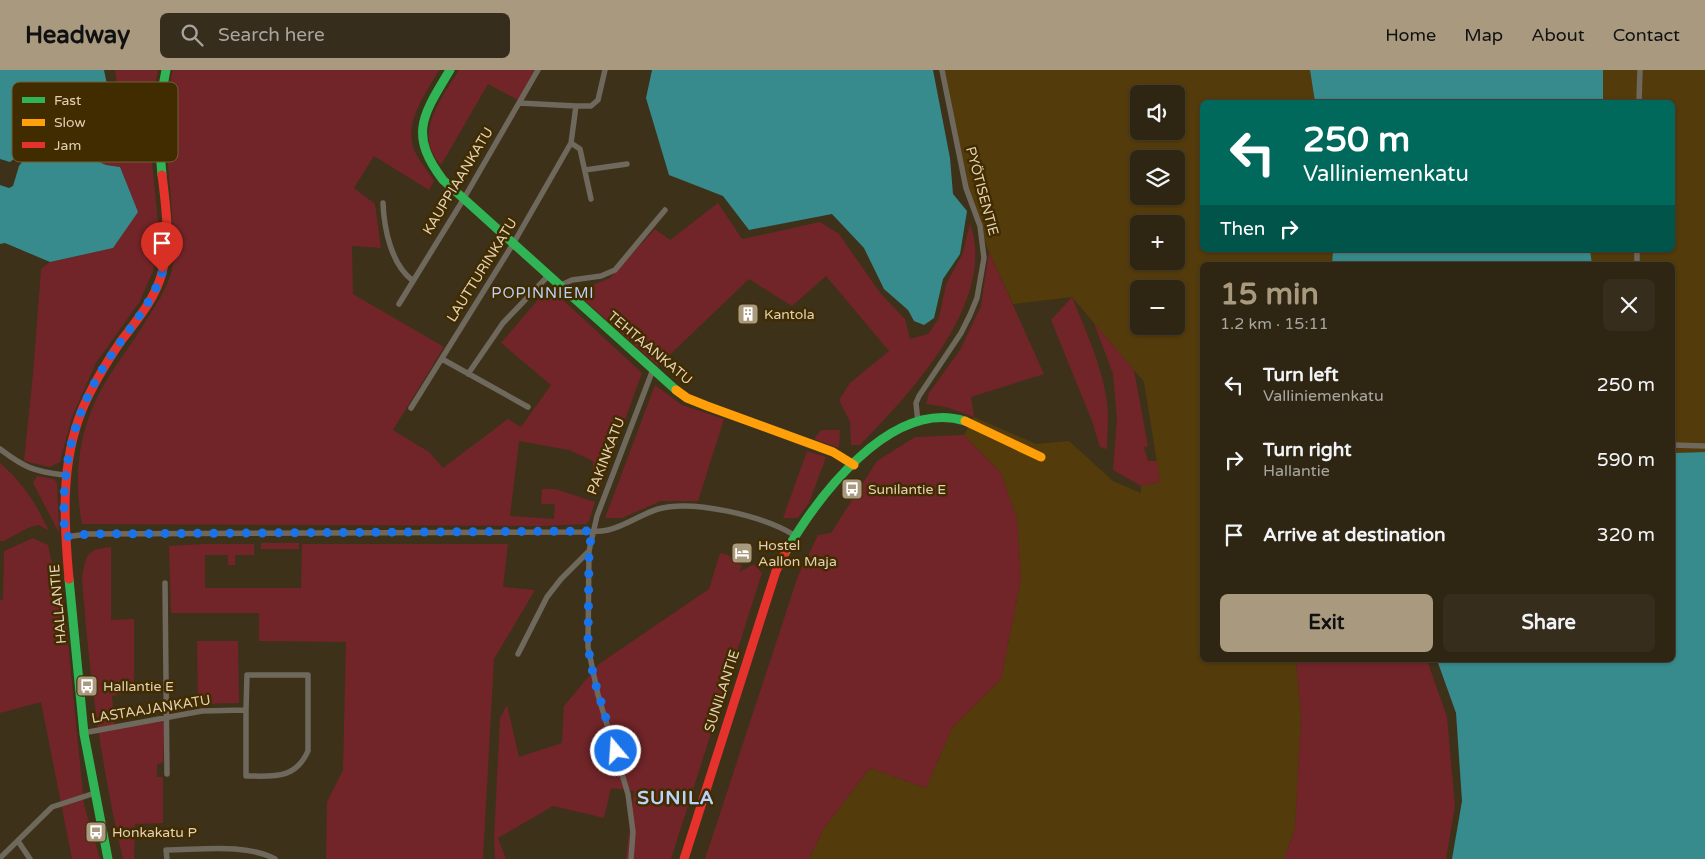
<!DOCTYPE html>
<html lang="en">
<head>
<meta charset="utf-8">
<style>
  body { margin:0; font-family:"Varela Round",sans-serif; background:#362d1c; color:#f1f3f6; height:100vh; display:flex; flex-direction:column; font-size:19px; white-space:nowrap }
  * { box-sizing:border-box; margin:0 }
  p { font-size:16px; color:#a7a5a0 }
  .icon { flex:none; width:28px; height:28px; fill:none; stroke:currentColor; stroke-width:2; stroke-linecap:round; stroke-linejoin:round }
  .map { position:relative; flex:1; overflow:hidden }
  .side { position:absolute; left:1200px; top:192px; width:475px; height:400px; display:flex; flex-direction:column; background:#2e2513; border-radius:8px; box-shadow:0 1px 4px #0004,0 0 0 1px #494233 }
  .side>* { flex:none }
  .top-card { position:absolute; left:1200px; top:30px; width:475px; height:152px; border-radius:8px; box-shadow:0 1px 4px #0004,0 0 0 1px #494233; background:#00695c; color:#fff; overflow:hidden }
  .fabs { position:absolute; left:1130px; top:15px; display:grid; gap:10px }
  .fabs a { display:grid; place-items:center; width:55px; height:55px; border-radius:8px; background:#2e2513; box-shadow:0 1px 4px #0004,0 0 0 1px #494233; font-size:25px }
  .pin { position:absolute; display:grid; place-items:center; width:42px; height:42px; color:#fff; margin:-51px -21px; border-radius:50% 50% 50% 0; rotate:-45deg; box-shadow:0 0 5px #0007 }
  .pin .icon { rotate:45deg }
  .me { position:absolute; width:55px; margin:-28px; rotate:342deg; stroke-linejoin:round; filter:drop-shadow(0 0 4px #0008) }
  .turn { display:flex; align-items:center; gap:18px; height:105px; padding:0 20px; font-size:22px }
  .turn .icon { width:65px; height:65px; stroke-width:2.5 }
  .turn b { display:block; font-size:35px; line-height:42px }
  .then { display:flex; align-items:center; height:48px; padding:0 20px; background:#0003; gap:10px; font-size:19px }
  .round { display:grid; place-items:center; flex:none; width:52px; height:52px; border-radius:8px; background:#362d1c }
  .headline { display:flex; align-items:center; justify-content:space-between; height:85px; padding:0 20px }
  h1 { font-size:30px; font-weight:700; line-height:38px; color:#a8997f }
  .button { display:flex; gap:10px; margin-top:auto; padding:10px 20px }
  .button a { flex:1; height:58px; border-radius:8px; background:#a8997f; color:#111; font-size:20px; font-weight:700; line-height:58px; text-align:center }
  .button a+a { background:#362d1c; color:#f1f3f6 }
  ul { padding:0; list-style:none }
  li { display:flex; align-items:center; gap:15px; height:75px; padding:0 20px }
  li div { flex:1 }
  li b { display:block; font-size:19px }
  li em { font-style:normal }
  header { display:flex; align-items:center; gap:30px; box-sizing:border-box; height:70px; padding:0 25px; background:#a8997f; color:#111 }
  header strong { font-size:24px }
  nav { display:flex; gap:28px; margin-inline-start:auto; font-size:18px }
  .search { width:350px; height:45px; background:#362d1c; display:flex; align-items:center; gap:12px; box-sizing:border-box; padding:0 18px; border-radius:8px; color:#a7a5a0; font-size:19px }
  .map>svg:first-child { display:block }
  .built { fill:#533b0b; fill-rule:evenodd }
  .green { fill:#712528 }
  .water { fill:#378b8d }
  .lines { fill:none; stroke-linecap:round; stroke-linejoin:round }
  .street { stroke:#6f685c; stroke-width:5.5 }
  .fast { stroke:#30b455; stroke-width:9 }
  .slow { stroke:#ff9f0a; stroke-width:9 }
  .jam { stroke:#e5322d; stroke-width:9 }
  .route { stroke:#1a73e8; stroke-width:9; stroke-dasharray:0 16.2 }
  .labels { text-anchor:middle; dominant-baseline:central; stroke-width:5; stroke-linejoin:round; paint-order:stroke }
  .street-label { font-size:14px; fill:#e2d1b6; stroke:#412c00 }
  .poi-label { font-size:14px; fill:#e2d1b6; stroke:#412c00; text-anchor:start }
  .neighbourhood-label { font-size:15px; letter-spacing:1px; fill:#bad2f9; stroke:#412c00 }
  .district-label { font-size:19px; font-weight:bold; letter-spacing:1px; fill:#bad2f9; stroke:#412c00 }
  .key { fill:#412c00; stroke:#715e37; stroke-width:1 }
  .key-label { font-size:14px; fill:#e2d1b6 }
</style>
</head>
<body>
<header>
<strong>Headway</strong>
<div class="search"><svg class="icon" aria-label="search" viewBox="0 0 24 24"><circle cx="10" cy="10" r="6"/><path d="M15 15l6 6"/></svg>Search here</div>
<nav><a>Home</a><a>Map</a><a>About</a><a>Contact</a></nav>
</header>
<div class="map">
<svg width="1705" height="789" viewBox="0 0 1705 789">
  <rect width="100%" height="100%" fill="#3d3119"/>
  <path class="built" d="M 942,0 L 1310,0 L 1315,32 L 1202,32 L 1202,180 L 1333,180 L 1332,195 L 1202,195 L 1202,590 L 1296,590 L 1301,648 L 1295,759 L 1284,789 L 809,789 L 824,758 L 870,698 L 926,718 L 952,658 L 1001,609 L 1021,509 L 1017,449 L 1001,403 L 964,365 L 974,347 L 1036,374 L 1069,371 L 1113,411 L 1141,423 L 1141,416 L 1160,412 L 1144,312 L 1072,227 L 1013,234 L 989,182 L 966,118 ZM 1139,24 L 1176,24 L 1176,61 L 1139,61 ZM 1139,89 L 1176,89 L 1176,126 L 1139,126 ZM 1139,154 L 1176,154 L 1176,191 L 1139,191 ZM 1139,219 L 1176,219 L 1176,256 L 1139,256 Z
    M 1603,0 L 1705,0 L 1705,382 L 1673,383 L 1672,195 L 1590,195 L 1590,180 L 1672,180 L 1672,32 L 1603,32 Z"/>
  <path class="green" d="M 115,0 L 158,0 L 148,52 L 159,161 L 153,201 L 140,231 L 96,293 L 72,347 L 60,392 L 50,397 L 24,391 L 33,304 L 41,199 L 50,192 L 113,178 L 120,97 L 106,95 L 77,83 L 82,80 L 60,75 L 56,64 L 118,21 Z
    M 173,0 L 439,0 C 425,25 400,56 417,86 C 422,94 429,103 434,111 L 429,120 L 374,86 L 354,118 L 375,134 L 381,178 L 352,176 L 353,224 L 444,277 L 393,360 L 429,382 L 443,398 L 508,349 L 521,357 L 551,315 L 501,273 L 549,217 L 642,303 L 599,421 L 593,416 L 597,402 L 593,399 L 593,391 L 569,380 L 519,371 L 510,446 L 554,449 L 555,434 L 541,434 L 542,419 L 555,419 L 595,432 L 589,451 L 586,454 L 539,456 L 82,454 C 72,403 80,352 108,308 C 119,290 133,272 144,254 C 155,236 171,214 173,193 C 175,182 173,169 173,158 C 171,106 158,51 173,0 Z
    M 459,0 L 535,0 L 518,30 L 488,14 L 441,95 C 412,65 441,29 459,0 Z
    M 718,133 L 742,169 L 820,152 L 839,164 L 881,224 L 905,249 L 910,269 L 928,264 L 939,248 L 946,214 L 963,183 L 970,153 C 998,231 910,324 860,375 L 851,375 L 850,352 L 839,330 L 850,313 L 889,281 L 826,206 L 792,236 L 749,209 L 658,296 L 575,222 L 610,208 L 655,159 L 670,170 Z
    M 989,182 L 1044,304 L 971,327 L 974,347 L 946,337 L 926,334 L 929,323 L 960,280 L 981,236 Z
    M 1072,227 C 1087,264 1106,304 1108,344 C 1108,356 1107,367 1107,379 L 1100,377 L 1092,351 L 1051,250 Z
    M 1094,253 L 1134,300 L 1148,376 L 1144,377 L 1148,391 L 1157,391 L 1160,412 L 1141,416 L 1113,400 L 1117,349 L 1113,304 Z
    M 655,315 L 682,335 L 724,349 L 698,431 L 661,431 L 622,448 L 605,448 Z
    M 821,360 L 840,360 L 839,378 L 814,369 Z
    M 964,365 L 1001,403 L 1017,449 L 1021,509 L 1001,609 L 952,658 L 926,718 L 870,698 L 824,758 L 809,789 L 705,789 L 798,506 L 818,465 L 831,463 L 877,391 L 915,367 Z
    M 807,381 L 826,387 L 809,433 L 798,448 L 783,448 Z
    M 0,393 C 24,414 35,432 49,461 L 39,455 L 30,457 L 4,471 L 0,471 Z
    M 37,406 L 54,409 L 57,413 L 59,463 L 33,413 Z
    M 33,468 L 48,475 L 54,504 L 63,522 L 84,734 L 100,789 L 72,789 L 41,632 L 0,643 L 0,530 L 3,530 L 4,481 Z
    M 261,473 L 299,473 L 299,479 L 261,479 Z
    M 204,474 L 254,474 L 254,485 L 235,485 L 235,495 L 228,495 L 228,485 L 205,485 L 205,518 L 301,518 L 302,474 L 508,474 L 503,517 L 535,520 L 494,589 L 483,789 L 326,789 L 327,732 L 343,700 L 346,572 L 259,571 L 259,543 L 171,543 L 169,476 Z
    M 111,477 L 111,550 L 134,549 L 134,620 L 112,626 L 115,659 L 165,651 L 163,693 L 157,694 L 157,707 L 163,707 L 163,753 L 135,754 L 134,789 L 123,789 C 101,697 89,603 82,508 C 86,485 86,479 111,477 Z
    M 720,483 L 728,485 L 742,496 L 739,502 L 754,494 L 762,503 L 671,789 L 626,789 L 634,721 L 611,718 L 604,748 L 553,736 L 498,768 L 506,789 L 495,789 L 494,769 L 500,648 L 507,635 L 519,687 L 562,673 L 564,636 L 599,594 L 709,519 Z
    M 197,571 L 238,571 L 239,633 L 198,634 Z
    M 1296,590 L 1427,590 L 1447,647 L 1455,736 L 1446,789 L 1284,789 L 1295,759 L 1301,648 Z"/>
  <path class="water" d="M 0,0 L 104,0 L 109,24 L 62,58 L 60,75 L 106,95 L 120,97 L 138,142 L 113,178 L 50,192 L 5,173 L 0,174 L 0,115 L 9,118 L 13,116 L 19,96 L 28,84 L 19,85 L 10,92 L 0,89 Z
    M 652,0 L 933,0 L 950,88 L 953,124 L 967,141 L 960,184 L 943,209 L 934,248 L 924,255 L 914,251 L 908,240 L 884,219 L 864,178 L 832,144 L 749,160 L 723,126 L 669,105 L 646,28 Z
    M 1310,0 L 1603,0 L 1603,32 L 1315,32 Z
    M 1333,180 L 1590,180 L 1592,195 L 1332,195 Z
    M 1705,382 L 1705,789 L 1452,789 L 1462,731 L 1456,643 L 1437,590 L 1672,590 L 1673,383 Z"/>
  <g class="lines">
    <path class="street" d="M 1639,32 L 1640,0
      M 519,33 L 576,36
      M 571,73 L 580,79 L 591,129
      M 585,100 L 627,94
      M 383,133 C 384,158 391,194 412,210
      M 1637,195 L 1637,180
      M 559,216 L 572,210 L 601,206 L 615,200 L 665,140
      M 399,234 L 463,130 L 538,0
      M 442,289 L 528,337
      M 468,304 L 503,253 L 548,206
      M 411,338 L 513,174 L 571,73 L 576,36 L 591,36 L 598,30 L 605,0
      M 918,353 L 916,333 L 919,326 L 961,263 L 970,245 L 977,228 L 984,188 L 980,156 L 966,118 L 942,0
      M 1672,375 L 1705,376
      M 0,379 C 25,398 33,401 64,405
      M 65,467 L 88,464 L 582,462 C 591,461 600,462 608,460 C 626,456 641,444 658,439 C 693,429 763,446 794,465
      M 165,513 L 167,704
      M 518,584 L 547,527 L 561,509 L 589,481
      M 83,663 L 202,641 L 246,640 L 247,605 L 308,605 L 308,681 C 295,710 273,706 246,706 L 246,640
      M 18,771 L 30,789
      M 0,788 L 52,737 L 92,724
      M 167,789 L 166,780 C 199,780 246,773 275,789
      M 631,789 L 633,762 L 628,724 L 598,625 L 588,577 L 589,481 L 597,446 L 652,302"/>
    <path class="fast" d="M 450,0 C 423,45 408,64 443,110 L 676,320
      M 162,105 L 157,48 L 166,0
      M 785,483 C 817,428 890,328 965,351
      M 69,509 L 84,664 L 108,789"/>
    <path class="slow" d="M 676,320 L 687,328 L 707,336 L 833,382 L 854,395
      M 965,351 L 1041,387"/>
    <path class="jam" d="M 69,509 C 64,452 60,395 82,340 C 92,316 106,293 121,271 C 137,250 155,229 162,203 C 171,171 166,137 162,105
      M 684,789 L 776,501 L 785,483"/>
  </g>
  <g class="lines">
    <path class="route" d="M 162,203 C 151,235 128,260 110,287 C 72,344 60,400 65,467 L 88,464 L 592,461 L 589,481 L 588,577 L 594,609 L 616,681"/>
  </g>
  <defs>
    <g id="building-square" transform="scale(1.125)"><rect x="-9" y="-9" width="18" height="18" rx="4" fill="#a8997f" stroke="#412c00"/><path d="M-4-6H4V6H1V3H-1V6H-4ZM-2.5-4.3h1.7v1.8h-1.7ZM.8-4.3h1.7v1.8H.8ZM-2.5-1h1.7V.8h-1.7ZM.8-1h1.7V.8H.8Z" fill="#fff"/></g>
    <g id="bus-square" transform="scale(1.125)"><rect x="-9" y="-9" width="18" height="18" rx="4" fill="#a8997f" stroke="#412c00"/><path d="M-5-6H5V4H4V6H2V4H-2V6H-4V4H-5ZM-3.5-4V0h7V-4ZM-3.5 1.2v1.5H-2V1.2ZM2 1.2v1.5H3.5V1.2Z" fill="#fff"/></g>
    <g id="hotel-square" transform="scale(1.125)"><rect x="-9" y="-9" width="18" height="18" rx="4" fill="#a8997f" stroke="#412c00"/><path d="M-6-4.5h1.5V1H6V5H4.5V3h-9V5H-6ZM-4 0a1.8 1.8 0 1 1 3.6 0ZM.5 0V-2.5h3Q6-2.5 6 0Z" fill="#fff"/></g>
  </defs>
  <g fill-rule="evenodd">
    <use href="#building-square" x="748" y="244"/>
    <use href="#bus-square" x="852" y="419"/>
    <use href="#hotel-square" x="742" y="483"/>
    <use href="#bus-square" x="87" y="616"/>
    <use href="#bus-square" x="96" y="762"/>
  </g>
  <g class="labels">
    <g class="street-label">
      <text transform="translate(458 111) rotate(-59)">KAUPPIAANKATU</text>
      <text transform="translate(982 121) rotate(75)">PYÖTISENTIE</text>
      <text transform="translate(482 200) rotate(-58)">LAUTTURINKATU</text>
      <text transform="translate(650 278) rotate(40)">TEHTAANKATU</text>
      <text transform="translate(606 386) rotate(-69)">PAKINKATU</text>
      <text transform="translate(58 534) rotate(-95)">HALLANTIE</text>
      <text transform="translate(722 621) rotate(-72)">SUNILANTIE</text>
      <text transform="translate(151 639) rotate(-9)">LASTAAJANKATU</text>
    </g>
    <g class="poi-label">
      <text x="764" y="244">Kantola</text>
      <text x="868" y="419">Sunilantie E</text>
      <text x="758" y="475">Hostel<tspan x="758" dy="16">Aallon Maja</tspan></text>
      <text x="103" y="616">Hallantie E</text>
      <text x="112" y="762">Honkakatu P</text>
    </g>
    <g class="neighbourhood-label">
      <text x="543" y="223">POPINNIEMI</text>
    </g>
    <g class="district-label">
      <text x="676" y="728">SUNILA</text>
    </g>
  </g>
  <rect x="12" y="12" width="166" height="80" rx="8" class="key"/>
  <rect x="22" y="27" width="23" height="6" fill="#30b455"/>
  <rect x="22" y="49" width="23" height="7" fill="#ff9f0a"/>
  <rect x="22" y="72" width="23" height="6" fill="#e5322d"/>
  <g class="key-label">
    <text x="54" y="35">Fast</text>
    <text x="54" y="57">Slow</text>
    <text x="54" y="80">Jam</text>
  </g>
</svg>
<div class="fabs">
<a><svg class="icon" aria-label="sound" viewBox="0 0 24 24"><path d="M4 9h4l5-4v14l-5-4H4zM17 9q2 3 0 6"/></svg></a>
<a><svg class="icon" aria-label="layers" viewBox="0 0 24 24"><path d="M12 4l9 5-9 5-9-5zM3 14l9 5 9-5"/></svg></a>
<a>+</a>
<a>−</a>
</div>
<div class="pin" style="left:162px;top:203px;background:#d93025"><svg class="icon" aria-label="arrive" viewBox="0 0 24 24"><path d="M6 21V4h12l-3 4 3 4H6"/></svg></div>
<svg class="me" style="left:616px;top:681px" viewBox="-20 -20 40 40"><circle r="17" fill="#1a73e8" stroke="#fff" stroke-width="3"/><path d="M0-11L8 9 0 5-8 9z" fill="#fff"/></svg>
<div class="top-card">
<div class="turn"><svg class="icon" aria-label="left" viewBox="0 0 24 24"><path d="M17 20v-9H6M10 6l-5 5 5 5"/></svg><div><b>250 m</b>Valliniemenkatu</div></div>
<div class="then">Then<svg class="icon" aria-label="right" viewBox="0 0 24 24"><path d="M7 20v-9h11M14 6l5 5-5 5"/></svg></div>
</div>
<section class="side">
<div class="headline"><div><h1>15 min</h1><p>1.2 km · 15:11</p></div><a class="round"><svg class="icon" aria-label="close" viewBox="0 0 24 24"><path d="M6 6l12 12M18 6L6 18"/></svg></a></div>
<ul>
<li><svg class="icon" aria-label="left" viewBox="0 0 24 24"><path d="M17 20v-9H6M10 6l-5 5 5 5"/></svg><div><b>Turn left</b><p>Valliniemenkatu</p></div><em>250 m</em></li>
<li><svg class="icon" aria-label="right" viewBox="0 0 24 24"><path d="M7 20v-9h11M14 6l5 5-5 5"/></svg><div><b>Turn right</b><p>Hallantie</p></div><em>590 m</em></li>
<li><svg class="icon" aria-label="arrive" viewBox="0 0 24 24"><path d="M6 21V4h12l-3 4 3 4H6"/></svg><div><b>Arrive at destination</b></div><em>320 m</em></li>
</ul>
<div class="button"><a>Exit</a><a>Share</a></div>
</section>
</div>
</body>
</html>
